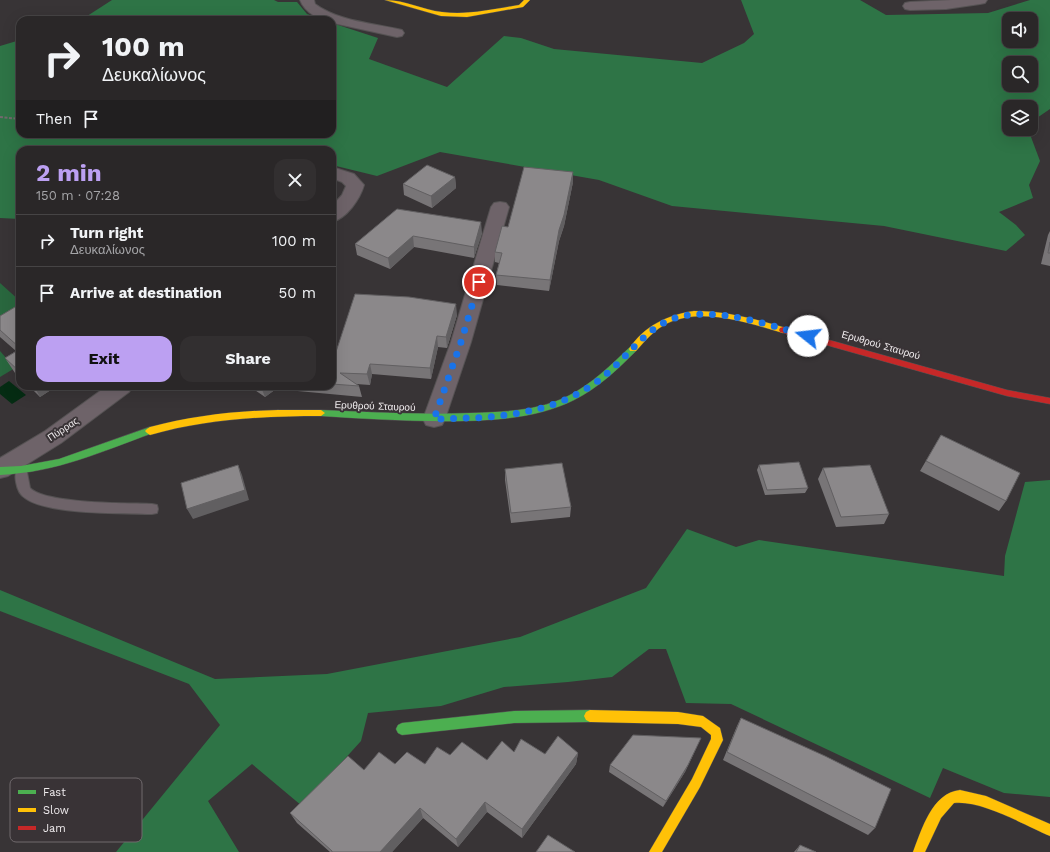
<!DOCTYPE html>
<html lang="en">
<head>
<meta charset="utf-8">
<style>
  body { margin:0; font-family:"Work Sans",sans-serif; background:#322f30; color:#f1f3f6; height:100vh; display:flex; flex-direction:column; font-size:15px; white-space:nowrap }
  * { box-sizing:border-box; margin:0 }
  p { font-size:13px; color:#a5a5a8 }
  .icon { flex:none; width:22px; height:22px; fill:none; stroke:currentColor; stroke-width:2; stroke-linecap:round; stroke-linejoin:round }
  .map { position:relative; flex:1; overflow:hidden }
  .drawer { position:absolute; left:16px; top:146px; width:320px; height:244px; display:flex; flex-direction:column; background:#2a2728; border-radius:12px; box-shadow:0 4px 16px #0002,0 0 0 1px #464445 }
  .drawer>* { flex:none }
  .banner { position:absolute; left:16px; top:16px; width:320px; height:122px; border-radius:12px; box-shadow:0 4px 16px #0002,0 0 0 1px #464445; background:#2a2728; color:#f1f3f6; overflow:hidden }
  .fabs { position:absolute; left:1002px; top:12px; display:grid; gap:8px }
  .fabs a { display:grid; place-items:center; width:36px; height:36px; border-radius:8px; background:#2a2728; box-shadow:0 4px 16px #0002,0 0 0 1px #464445; font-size:20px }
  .pin { position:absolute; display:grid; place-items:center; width:34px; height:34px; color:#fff; margin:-17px; border:2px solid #fff; border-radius:50%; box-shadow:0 1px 4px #0007 }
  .me { position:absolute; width:44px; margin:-22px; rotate:286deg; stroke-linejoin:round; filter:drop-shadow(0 0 3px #0008) }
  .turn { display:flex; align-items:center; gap:14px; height:84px; padding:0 20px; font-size:18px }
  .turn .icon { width:52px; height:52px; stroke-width:2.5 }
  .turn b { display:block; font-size:28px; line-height:34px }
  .then { display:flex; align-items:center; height:38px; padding:0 20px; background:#0003; gap:8px; font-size:15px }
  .round { display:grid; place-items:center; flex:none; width:42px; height:42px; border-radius:12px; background:#322f30 }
  .head { display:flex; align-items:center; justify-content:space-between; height:68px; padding:0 20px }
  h1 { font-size:24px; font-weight:700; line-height:30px; color:#bca0f2 }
  .action { display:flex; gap:8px; margin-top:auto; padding:8px 20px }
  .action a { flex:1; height:46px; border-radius:12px; background:#bca0f2; color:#111; font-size:16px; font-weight:700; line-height:46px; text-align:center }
  .action a+a { background:#322f30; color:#f1f3f6 }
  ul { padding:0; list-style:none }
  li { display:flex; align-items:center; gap:12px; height:52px; padding:0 20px; border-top:1px solid #464445 }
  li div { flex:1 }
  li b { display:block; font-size:15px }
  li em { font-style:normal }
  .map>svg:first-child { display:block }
  .green { fill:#29673e }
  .forest { fill:#2e7446; fill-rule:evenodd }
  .water { fill:#052c13 }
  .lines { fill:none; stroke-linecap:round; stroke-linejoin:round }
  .lane-casing { stroke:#555253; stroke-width:2 }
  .street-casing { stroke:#555253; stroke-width:2 }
  .fast-casing { stroke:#555253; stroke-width:1 }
  .slow-casing { stroke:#555253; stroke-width:1 }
  .jam-casing { stroke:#555253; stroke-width:1 }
  .path { stroke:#726a6e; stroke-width:2; stroke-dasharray:3 1.5; stroke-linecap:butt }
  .lane { fill:#6e6369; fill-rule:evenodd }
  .street { fill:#6e6369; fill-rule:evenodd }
  .fast { fill:#4caf50; fill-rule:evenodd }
  .slow { fill:#ffc107; fill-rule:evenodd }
  .jam { fill:#c62828; fill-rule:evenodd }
  .wall { fill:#787577 }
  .shaded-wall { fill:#615f61 }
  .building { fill:#8b888a; stroke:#615f61 }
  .route { stroke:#1a73e8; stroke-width:7; stroke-dasharray:0 12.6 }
  .labels { text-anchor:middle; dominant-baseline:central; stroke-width:4; stroke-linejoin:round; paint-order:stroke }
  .street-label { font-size:10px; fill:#f0ecee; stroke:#393336 }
  .key { fill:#393336; stroke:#706a6d; stroke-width:1 }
  .key-label { font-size:11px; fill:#f0ecee }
</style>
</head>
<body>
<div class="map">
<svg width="1050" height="852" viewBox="0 0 1050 852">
  <rect width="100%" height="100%" fill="#383436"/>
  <path class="green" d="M 0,283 L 20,301 L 20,319 L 0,330 Z
    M 0,351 L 15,368 L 0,377 Z"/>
  <path class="forest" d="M 112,0 L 274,0 L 278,2 L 297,2 L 307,14 L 325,20 L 81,20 Z
    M 741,0 L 860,0 L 886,15 L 988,13 L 1030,0 L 1050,0 L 1050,109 L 1031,122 L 1031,107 L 1009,107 L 1009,129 L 1028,129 L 1040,161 L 1029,185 L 1033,198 L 999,212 L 1016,225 L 1025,235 L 1006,251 L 884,226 L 672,206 L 599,180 L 440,152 L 377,176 L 332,165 L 332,150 L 20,150 L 20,219 L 0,218 L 0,46 L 20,40 L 20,134 L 332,134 L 332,23 L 378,38 L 369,59 L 447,87 L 504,36 L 521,38 L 554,49 L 702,63 L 744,43 L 754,34 ZM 1009,19 L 1031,19 L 1031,41 L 1009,41 ZM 1009,63 L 1031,63 L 1031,85 L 1009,85 Z
    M 1050,480 L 1050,797 L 1004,793 L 943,768 L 930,798 L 731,704 L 686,703 L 666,649 L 649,649 L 612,677 L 568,682 L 504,687 L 441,706 L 368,713 L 361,741 L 302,806 L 252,764 L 208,801 L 239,852 L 116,852 L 220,725 L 189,684 L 0,611 L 0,590 L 215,679 L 327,674 L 520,637 L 646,588 L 687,529 L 736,547 L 759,540 L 1004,576 L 1005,556 L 1025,482 Z"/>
  <path class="water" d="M 9,381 L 26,395 L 12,404 L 0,394 L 0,387 Z"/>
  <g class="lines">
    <g class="lane-casing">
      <path id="lane" d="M 22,466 L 26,467 L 30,488 C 45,504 128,503 152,504 L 157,505 L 158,509 L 157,513 L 152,514 C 122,513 48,515 25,498 C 20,495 17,488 16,482 C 15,477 15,472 18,467 Z"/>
    </g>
    <g class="street-casing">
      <path id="street" d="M 300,0 L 314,0 L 315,4 C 340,22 373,23 402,30 L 404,33 L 402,36 L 397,37 L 333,23 L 332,20 C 319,20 305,13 300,0 Z
        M 952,0 L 987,0 L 985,3 L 980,4 L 946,9 L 910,10 L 905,9 L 903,6 L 905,3 L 910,2 Z
        M 332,167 L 354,174 L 364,185 C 360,199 347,218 332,222 L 332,206 L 342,195 L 346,186 L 342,182 L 332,178 Z
        M 500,202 L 506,203 L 509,207 L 471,342 L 445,419 L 442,425 L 434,427 L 426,425 L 423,419 L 451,342 L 491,207 L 494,203 Z
        M 107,386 L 133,386 L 129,392 L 61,443 L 8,476 L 0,478 L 0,458 L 45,431 Z"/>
    </g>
    <g class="fast-casing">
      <path id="fast" d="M 633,346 L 636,347 L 637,349 L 636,351 C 617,370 598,388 574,400 C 540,417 501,420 464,421 C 416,422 369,419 321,416 L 317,413 L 321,410 C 371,412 420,415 470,413 C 503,412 538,411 568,396 C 592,384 611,365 630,347 Z
        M 150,427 L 153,429 L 155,431 L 153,433 C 100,452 58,472 0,475 L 0,467 L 21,466 L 59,459 Z
        M 590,710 L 594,712 L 596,716 L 594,720 L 590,722 L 514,723 L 402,735 L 398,733 L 396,729 L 398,725 L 402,723 L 514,711 Z"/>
    </g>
    <g class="slow-casing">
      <path id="slow" d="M 385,0 C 405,0 423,10 442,12 C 466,15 489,10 513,6 L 519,5 L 524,0 L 530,0 L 523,7 L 467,17 L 441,16 Z
        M 694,311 C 726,311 755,319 786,328 L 787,330 L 783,333 C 748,323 704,307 668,323 C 655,329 645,341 636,351 L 630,351 L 629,349 C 644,326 667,315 694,311 Z
        M 278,410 L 321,410 L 325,413 L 321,416 C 263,416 206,419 150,435 L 147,433 L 145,431 L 147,429 L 150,427 C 192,416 234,411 278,410 Z
        M 590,710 L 678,712 L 703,716 L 720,728 L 723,740 L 721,744 L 700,787 L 662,852 L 649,852 L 692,779 L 711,739 L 711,735 L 701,727 L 678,724 L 590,722 L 586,720 L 584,716 L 586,712 Z
        M 960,790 L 986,796 L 1050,824 L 1050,836 C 1024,825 982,800 954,803 L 941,818 L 925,852 L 913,852 C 922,829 932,793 960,790 Z"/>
    </g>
    <g class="jam-casing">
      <path id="jam" d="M 783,327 L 1007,390 L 1050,398 L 1050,404 L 1007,396 L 780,332 L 779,330 L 780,328 Z"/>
    </g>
    <path class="path" d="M 0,117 L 20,119"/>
    <use href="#lane" class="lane"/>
    <use href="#street" class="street"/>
    <use href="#fast" class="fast"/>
    <use href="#slow" class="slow"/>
    <use href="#jam" class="jam"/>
  </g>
  <path class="wall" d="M 455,177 L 456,188 L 432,208 L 404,195 L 403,184 Z
    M 573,182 L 564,226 L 559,241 L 549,291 L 497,285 L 496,275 L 499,263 L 495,262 L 495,252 L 508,227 Z
    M 397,209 L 482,233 L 474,258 L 414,247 L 390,269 L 357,255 L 355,244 Z
    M 1050,231 L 1050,266 L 1041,264 L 1048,235 Z
    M 20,304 L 20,378 L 15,373 L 5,358 L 16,351 L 0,337 L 0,316 Z
    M 457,315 L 447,348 L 438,347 L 431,379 L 372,374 L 370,385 L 356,384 L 359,386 L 362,397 L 276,389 L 265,397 L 249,386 L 332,386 L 332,364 Z
    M 29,386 L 57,386 L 40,397 Z
    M 941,435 L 1006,501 L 999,511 L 920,471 Z
    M 759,465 L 808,488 L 805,493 L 765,495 L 757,470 Z
    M 823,468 L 889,514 L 884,524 L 836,527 L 818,479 Z
    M 505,469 L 571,507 L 570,517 L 511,523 L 505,480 Z
    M 741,718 L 875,828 L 868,835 L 723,760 L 737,726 Z
    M 701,738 L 685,772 L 663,807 L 609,772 L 610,765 Z
    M 514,752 L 545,754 L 578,753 L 576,764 L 522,838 L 487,812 L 458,847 L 423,818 L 392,852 L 330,852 L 297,823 L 290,813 L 364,770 L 395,764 L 425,764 L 450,755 L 487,760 Z
    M 800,845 L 816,852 L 794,852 Z"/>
  <path class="shaded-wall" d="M 573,172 L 573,182 L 564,226 L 559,241 L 549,291 L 550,280 L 559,230 Z
    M 455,177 L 456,188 L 432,208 L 431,196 Z
    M 481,222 L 482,233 L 474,258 L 474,247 Z
    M 413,236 L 414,247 L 390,269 L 388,258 Z
    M 456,304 L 457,315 L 447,348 L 446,337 Z
    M 437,336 L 438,347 L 431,379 L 430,368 Z
    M 370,364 L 372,374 L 370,385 L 367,374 Z
    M 34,386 L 57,386 L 40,397 Z
    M 262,386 L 275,386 L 276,389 L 265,397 L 261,387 Z
    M 238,465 L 242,475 L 249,500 L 193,519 L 187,509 Z
    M 701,738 L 685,772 L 663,807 L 666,801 Z
    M 578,753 L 576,764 L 522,838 L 522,829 Z
    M 485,802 L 487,812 L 458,847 L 456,839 Z
    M 420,808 L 423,818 L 392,852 L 380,852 Z"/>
  <path class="building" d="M 427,165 L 455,177 L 431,196 L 403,184 Z
    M 524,167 L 573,172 L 564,215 L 559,230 L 550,280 L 496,275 L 502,253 L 495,252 L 502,226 L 508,227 Z
    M 397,209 L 481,222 L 474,247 L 413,236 L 388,258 L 355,244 Z
    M 1050,242 L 1050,253 L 1048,253 Z
    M 355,294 L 409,297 L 456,304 L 446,337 L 437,336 L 430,368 L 370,364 L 367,374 L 340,373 L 359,386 L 332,384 L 332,364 Z
    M 20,304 L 20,348 L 0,330 L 0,316 Z
    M 20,349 L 20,372 L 5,358 Z
    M 941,435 L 1020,473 L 1006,501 L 926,461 Z
    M 799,462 L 808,488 L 767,490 L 759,465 Z
    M 562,463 L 571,507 L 511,513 L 505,469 Z
    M 238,465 L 245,490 L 187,509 L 181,483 Z
    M 870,465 L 889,514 L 841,517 L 823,468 Z
    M 741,718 L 825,756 L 891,789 L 875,828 L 727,752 Z
    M 633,735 L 701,738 L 688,765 L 666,801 L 610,765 Z
    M 558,736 L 578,753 L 522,829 L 485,802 L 456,839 L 420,808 L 380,852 L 332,852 L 332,851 L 290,813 L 348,756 L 364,770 L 379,752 L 395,764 L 407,752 L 425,764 L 437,747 L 450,755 L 462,742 L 487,760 L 502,741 L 514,752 L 521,739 L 545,754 Z
    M 548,835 L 575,852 L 536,852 Z
    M 800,845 L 816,852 L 796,852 Z"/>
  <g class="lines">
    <path class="route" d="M 479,282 L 461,342 L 434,419 C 447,419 460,418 473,418 C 525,415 573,406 612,369 C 631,352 649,326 675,318 C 716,306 769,325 808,336"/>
  </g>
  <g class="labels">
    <g class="street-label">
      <text transform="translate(881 345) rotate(16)">Ερυθρού Σταυρού</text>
      <text transform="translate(375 406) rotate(2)">Ερυθρού Σταυρού</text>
      <text transform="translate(63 429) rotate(-34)">Πύρρας</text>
    </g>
  </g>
  <rect x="10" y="778" width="132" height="64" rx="6" class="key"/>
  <rect x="18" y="790" width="18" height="4" fill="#4caf50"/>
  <rect x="18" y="808" width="18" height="4" fill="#ffc107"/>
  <rect x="18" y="826" width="18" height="4" fill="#c62828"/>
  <g class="key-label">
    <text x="43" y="796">Fast</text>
    <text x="43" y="814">Slow</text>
    <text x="43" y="832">Jam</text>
  </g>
</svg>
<div class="fabs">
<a><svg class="icon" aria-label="sound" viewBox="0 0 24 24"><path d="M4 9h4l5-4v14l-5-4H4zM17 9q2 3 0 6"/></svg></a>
<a><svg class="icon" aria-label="search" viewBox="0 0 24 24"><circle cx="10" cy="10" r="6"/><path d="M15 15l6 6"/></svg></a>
<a><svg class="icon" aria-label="layers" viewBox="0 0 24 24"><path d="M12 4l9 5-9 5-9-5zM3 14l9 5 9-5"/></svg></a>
</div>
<div class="pin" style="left:479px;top:282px;background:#d93025"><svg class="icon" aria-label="arrive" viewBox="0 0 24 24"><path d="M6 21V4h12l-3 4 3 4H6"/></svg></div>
<svg class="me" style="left:808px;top:336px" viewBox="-20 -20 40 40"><circle r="19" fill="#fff"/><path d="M0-13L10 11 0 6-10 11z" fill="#1a73e8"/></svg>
<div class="banner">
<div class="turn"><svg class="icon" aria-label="right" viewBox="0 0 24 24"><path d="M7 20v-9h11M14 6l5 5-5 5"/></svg><div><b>100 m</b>Δευκαλίωνος</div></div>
<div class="then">Then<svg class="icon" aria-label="arrive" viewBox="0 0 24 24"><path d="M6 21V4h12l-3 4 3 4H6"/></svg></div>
</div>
<section class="drawer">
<div class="head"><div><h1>2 min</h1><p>150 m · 07:28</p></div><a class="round"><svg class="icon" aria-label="close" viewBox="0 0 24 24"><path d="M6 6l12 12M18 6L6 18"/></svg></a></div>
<ul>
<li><svg class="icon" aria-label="right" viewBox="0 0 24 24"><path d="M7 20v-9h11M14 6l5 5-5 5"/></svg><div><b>Turn right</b><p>Δευκαλίωνος</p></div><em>100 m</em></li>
<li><svg class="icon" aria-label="arrive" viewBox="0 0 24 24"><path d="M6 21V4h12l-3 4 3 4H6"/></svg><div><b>Arrive at destination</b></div><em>50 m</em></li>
</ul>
<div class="action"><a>Exit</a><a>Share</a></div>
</section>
</div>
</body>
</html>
